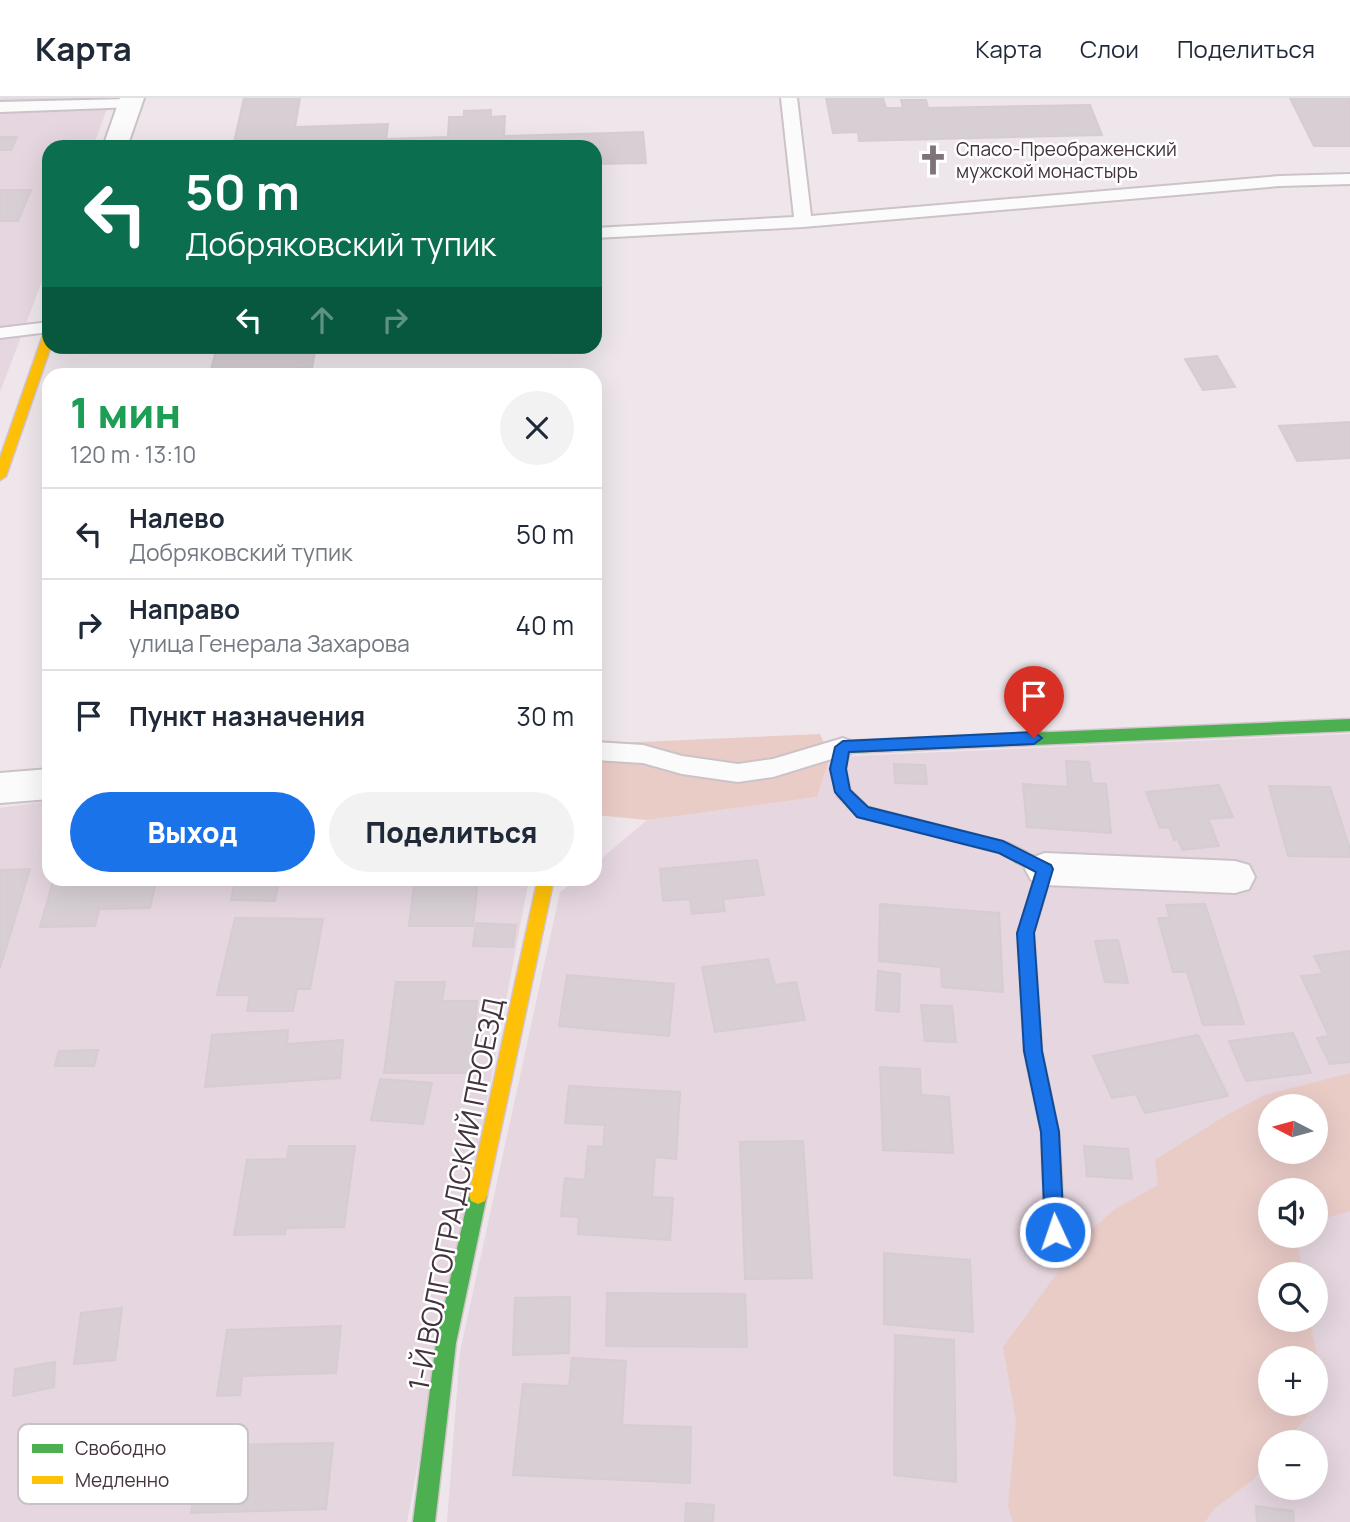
<!DOCTYPE html>
<html lang="ru">
<head>
<meta charset="utf-8">
<style>
  body { margin:0; font-family:Manrope,sans-serif; background:#f2f2f3; color:#1f2937; height:100vh; display:flex; flex-direction:column; font-size:26px; white-space:nowrap }
  * { box-sizing:border-box; margin:0 }
  p { font-size:23px; color:#747a83 }
  .icon { flex:none; width:38px; height:38px; fill:none; stroke:currentColor; stroke-width:2; stroke-linecap:round; stroke-linejoin:round }
  .map { position:relative; flex:1; overflow:hidden }
  .sheet { position:absolute; left:42px; top:270px; width:560px; height:518px; display:flex; flex-direction:column; background:#fff; border-radius:21px; box-shadow:0 7px 28px #0002 }
  .sheet>* { flex:none }
  .hud { position:absolute; left:42px; top:42px; width:560px; height:214px; border-radius:21px; box-shadow:0 7px 28px #0002; background:#0b6e4f; color:#fff; overflow:hidden }
  .needle { width:46px; rotate:276deg }
  .buttons { position:absolute; left:1258px; top:996px; display:grid; gap:14px }
  .buttons a { display:grid; place-items:center; width:70px; height:70px; border-radius:50%; background:#fff; box-shadow:0 7px 28px #0002; font-size:35px }
  .pin { position:absolute; display:grid; place-items:center; width:60px; height:60px; color:#fff; margin:-72px -30px; border-radius:50% 50% 50% 0; rotate:-45deg; box-shadow:0 0 7px #0007 }
  .pin .icon { rotate:45deg }
  .me { position:absolute; width:77px; margin:-38px; rotate:357deg; stroke-linejoin:round; filter:drop-shadow(0 0 5px #0008) }
  .turn { display:flex; align-items:center; gap:24px; height:147px; padding:0 28px; font-size:32px }
  .turn .icon { width:91px; height:91px; stroke-width:2.5 }
  .turn b { display:block; font-size:49px; line-height:60px }
  .lanes { display:flex; align-items:center; height:66px; padding:0 28px; background:#0003; justify-content:center; gap:35px; direction:ltr }
  .lanes .off { opacity:.35 }
  .round { display:grid; place-items:center; flex:none; width:74px; height:74px; border-radius:37px; background:#f2f2f3 }
  .head { display:flex; align-items:center; justify-content:space-between; height:119px; padding:0 28px }
  h1 { font-size:42px; font-weight:800; line-height:52px; color:#1e9e55 }
  .cta { display:flex; gap:14px; margin-top:auto; padding:14px 28px }
  .cta a { flex:1; height:80px; border-radius:42px; background:#1a73e8; color:#fff; font-size:28px; font-weight:800; line-height:80px; text-align:center }
  .cta a+a { background:#f2f2f3; color:#1f2937 }
  ul { padding:0; list-style:none }
  li { display:flex; align-items:center; gap:21px; height:91px; padding:0 28px; border-top:2px solid #e0e1e3 }
  li div { flex:1 }
  li b { display:block; font-size:26px }
  li em { font-style:normal }
  header { display:flex; align-items:center; gap:42px; box-sizing:border-box; height:98px; padding:0 35px; background:#fff; border-bottom:2px solid #e0e1e3 }
  header strong { font-size:33px }
  nav { display:flex; gap:38px; margin-inline-start:auto; font-size:24px }
  .map>svg:first-child { display:block }
  .residential { fill:#e5d6df; fill-rule:evenodd }
  .green { fill:#eaccc7; fill-rule:evenodd }
  .building { fill:#d7cfd4; stroke:#d6ccd2; stroke-width:2 }
  .lines { fill:none; stroke-linecap:round; stroke-linejoin:round }
  .lane-casing { stroke:#ccc3c9; stroke-width:4 }
  .street-casing { stroke:#ccc3c9; stroke-width:4 }
  .fast-casing { stroke:#d3c3cb; stroke-width:3 }
  .slow-casing { stroke:#d3c3cb; stroke-width:3 }
  .lane { fill:#fcfbfc; fill-rule:evenodd }
  .street { fill:#fcfbfc; fill-rule:evenodd }
  .fast { fill:#4caf50; fill-rule:evenodd }
  .slow { fill:#ffc107; fill-rule:evenodd }
  .route { fill:#1a73e8; stroke:#114b97; stroke-width:2 }
  .labels { text-anchor:middle; dominant-baseline:central; stroke-width:5; stroke-linejoin:round; paint-order:stroke }
  .far-poi-label { font-size:19px; fill:#43333e; stroke:#fff; text-anchor:start }
  .near-street-label { font-size:28px; fill:#43333e; stroke:#fff }
  .key { fill:#fff; stroke:#c7c2c5; stroke-width:2 }
  .key-label { font-size:19px; fill:#43333e }
</style>
</head>
<body>
<header>
<strong>Карта</strong>
<nav><a>Карта</a><a>Слои</a><a>Поделиться</a></nav>
</header>
<div class="map">
<svg width="1350" height="1424" viewBox="0 0 1350 1424">
  <rect width="100%" height="100%" fill="#eee6eb"/>
  <path class="residential" d="M 0,0 L 111,0 L 93,49 L 49,49 L 49,165 L 0,294 Z
    M 1350,636 L 1350,1424 L 447,1424 L 460,1254 L 560,794 L 577,781 L 595,780 L 595,766 L 647,722 L 817,699 L 830,659 ZM 1270,1008 L 1316,1008 L 1316,1054 L 1270,1054 ZM 1270,1092 L 1316,1092 L 1316,1138 L 1270,1138 ZM 1270,1176 L 1316,1176 L 1316,1222 L 1270,1222 ZM 1270,1260 L 1316,1260 L 1316,1306 L 1270,1306 ZM 1270,1344 L 1316,1344 L 1316,1390 L 1270,1390 Z
    M 49,703 L 49,780 L 529,781 L 407,1424 L 0,1424 L 0,710 Z"/>
  <path class="green" d="M 820,636 L 830,659 L 817,699 L 647,722 L 595,717 L 595,646 Z
    M 1350,975 L 1350,1113 L 1316,1123 L 1316,1092 L 1270,1092 L 1270,1138 L 1296,1138 L 1303,1176 L 1270,1176 L 1270,1222 L 1310,1222 L 1324,1298 L 1285,1344 L 1270,1344 L 1270,1361 L 1253,1382 L 1214,1411 L 1205,1424 L 1013,1424 L 1008,1409 L 1016,1323 L 1003,1249 L 1085,1137 L 1115,1111 L 1158,1087 L 1155,1062 L 1225,1018 L 1265,997 ZM 1270,1008 L 1316,1008 L 1316,1054 L 1270,1054 ZM 1270,1260 L 1316,1260 L 1316,1306 L 1270,1306 Z"/>
  <path class="building" d="M 244,0 L 300,0 L 295,29 L 388,26 L 386,41 L 448,39 L 449,19 L 464,19 L 464,13 L 491,12 L 491,19 L 505,18 L 504,38 L 643,34 L 646,65 L 595,66 L 595,49 L 233,49 Z
    M 826,0 L 883,0 L 886,10 L 903,10 L 901,2 L 926,2 L 928,10 L 1090,7 L 1102,37 L 859,43 L 858,34 L 833,35 Z
    M 1290,0 L 1350,0 L 1350,48 L 1314,48 Z
    M 0,39 L 17,39 L 11,52 L 0,52 Z
    M 0,92 L 31,92 L 18,123 L 0,123 Z
    M 217,248 L 316,248 L 312,270 L 211,272 Z
    M 1217,258 L 1235,289 L 1203,292 L 1185,261 Z
    M 1350,324 L 1350,360 L 1297,363 L 1279,328 Z
    M 1066,663 L 1089,664 L 1092,685 L 1106,686 L 1111,735 L 1027,729 L 1023,686 L 1068,689 Z
    M 894,666 L 925,667 L 927,686 L 895,685 Z
    M 1219,687 L 1233,719 L 1208,721 L 1219,748 L 1182,752 L 1178,741 L 1174,742 L 1169,729 L 1160,730 L 1146,694 Z
    M 1269,688 L 1330,689 L 1350,751 L 1350,759 L 1288,758 Z
    M 757,762 L 764,797 L 723,801 L 725,813 L 692,816 L 690,801 L 663,803 L 660,771 Z
    M 30,771 L 0,870 L 0,772 Z
    M 54,780 L 157,780 L 150,810 L 99,811 L 95,828 L 40,829 Z
    M 236,780 L 279,780 L 275,803 L 231,802 Z
    M 415,780 L 478,780 L 473,828 L 409,828 Z
    M 880,806 L 999,815 L 1003,894 L 942,889 L 941,869 L 879,863 Z
    M 1205,806 L 1244,926 L 1203,927 L 1187,874 L 1173,874 L 1158,820 L 1170,820 L 1166,807 Z
    M 235,820 L 323,821 L 310,891 L 297,891 L 293,913 L 247,913 L 250,897 L 217,897 Z
    M 476,825 L 516,827 L 513,849 L 473,848 Z
    M 1118,842 L 1128,885 L 1105,884 L 1095,843 Z
    M 1350,853 L 1350,964 L 1330,966 L 1317,940 L 1329,938 L 1301,878 L 1323,876 L 1314,858 Z
    M 768,861 L 775,887 L 796,884 L 805,922 L 715,934 L 702,869 Z
    M 878,873 L 900,876 L 899,914 L 876,912 Z
    M 567,877 L 674,886 L 669,938 L 559,928 Z
    M 396,884 L 445,884 L 442,903 L 477,903 L 471,975 L 384,975 Z
    M 921,907 L 952,908 L 956,944 L 925,943 Z
    M 288,932 L 287,946 L 343,942 L 340,980 L 205,989 L 212,937 Z
    M 1293,935 L 1311,975 L 1246,983 L 1229,943 Z
    M 1198,937 L 1228,998 L 1145,1015 L 1136,996 L 1112,1000 L 1093,958 Z
    M 98,952 L 94,968 L 55,968 L 59,953 Z
    M 880,969 L 920,971 L 921,997 L 949,999 L 953,1055 L 883,1052 Z
    M 380,981 L 432,985 L 423,1026 L 371,1022 Z
    M 569,988 L 680,994 L 676,1061 L 655,1059 L 652,1099 L 673,1100 L 670,1142 L 578,1136 L 579,1119 L 561,1118 L 565,1080 L 585,1082 L 588,1048 L 603,1049 L 605,1027 L 565,1025 Z
    M 803,1043 L 812,1180 L 745,1181 L 740,1044 Z
    M 289,1048 L 355,1048 L 344,1129 L 286,1130 L 285,1136 L 234,1137 L 247,1062 L 287,1061 Z
    M 1084,1048 L 1128,1051 L 1132,1081 L 1087,1078 Z
    M 884,1155 L 970,1162 L 973,1234 L 884,1226 Z
    M 607,1195 L 745,1196 L 747,1249 L 606,1248 Z
    M 570,1199 L 569,1255 L 513,1257 L 515,1200 Z
    M 122,1210 L 115,1262 L 74,1266 L 81,1215 Z
    M 341,1228 L 336,1275 L 242,1278 L 240,1297 L 217,1298 L 227,1232 Z
    M 895,1237 L 954,1242 L 956,1384 L 894,1377 Z
    M 572,1260 L 626,1263 L 622,1327 L 691,1329 L 690,1385 L 513,1377 L 523,1286 L 569,1288 Z
    M 55,1264 L 54,1289 L 13,1298 L 15,1271 Z
    M 232,1343 L 231,1347 L 333,1345 L 326,1411 L 191,1415 L 203,1344 Z
    M 686,1405 L 714,1407 L 713,1424 L 685,1424 Z
    M 1256,1408 L 1293,1413 L 1294,1424 L 1257,1424 Z"/>
  <g class="lines">
    <g class="lane-casing">
      <path id="lane" d="M 781,0 L 797,0 L 811,118 L 1280,78 L 1350,76 L 1350,86 L 1280,88 L 803,129 L 595,140 L 595,130 L 794,119 Z
        M 130,1 L 135,3 L 138,6 L 135,9 L 0,14 L 0,4 Z
        M 49,224 L 49,234 L 0,240 L 0,230 Z
        M 843,640 L 851,643 L 855,649 L 851,655 L 773,679 L 738,684 L 682,676 L 643,665 L 595,662 L 595,644 L 643,647 L 682,658 L 738,666 L 773,661 Z"/>
    </g>
    <g class="street-casing">
      <path id="street" d="M 120,0 L 144,0 L 127,49 L 103,49 Z
        M 49,671 L 49,701 L 0,705 L 0,675 Z
        M 1045,755 L 1235,763 L 1249,767 L 1255,779 L 1249,791 L 1235,795 L 1045,787 L 1031,782 L 1025,771 L 1031,760 Z"/>
    </g>
    <g class="fast-casing">
      <path id="fast" d="M 1350,621 L 1350,633 L 849,655 L 846,671 L 850,691 L 868,709 L 1009,745 L 1027,754 L 1029,759 L 1027,764 L 1021,766 L 999,755 L 857,718 L 837,698 L 830,671 L 835,649 L 843,643 Z
        M 478,1088 L 485,1091 L 487,1097 L 456,1245 L 435,1424 L 413,1424 L 436,1245 L 469,1097 L 471,1091 Z"/>
    </g>
    <g class="slow-casing">
      <path id="slow" d="M 49,233 L 51,248 L 6,378 L 0,382 L 0,360 L 43,237 Z
        M 1021,752 L 1051,766 L 1053,771 L 1034,835 L 1042,953 L 1059,1034 L 1065,1134 L 1062,1141 L 1055,1143 L 1048,1141 L 1045,1134 L 1041,1034 L 1024,953 L 1018,835 L 1036,774 L 1015,764 L 1013,759 L 1015,754 Z
        M 538,780 L 554,780 L 487,1097 L 485,1103 L 478,1106 L 471,1103 L 469,1097 Z"/>
    </g>
    <use href="#lane" class="lane"/>
    <use href="#street" class="street"/>
    <use href="#fast" class="fast"/>
    <use href="#slow" class="slow"/>
  </g>
  <path class="route" d="M 1034,634 L 1042,640 L 1034,646 L 849,654 L 846,671 L 850,692 L 868,709 L 1003,743 L 1051,767 L 1053,771 L 1034,835 L 1042,953 L 1059,1034 L 1064,1134 L 1062,1140 L 1055,1143 L 1048,1140 L 1045,1134 L 1041,1034 L 1024,953 L 1017,835 L 1036,774 L 999,755 L 857,719 L 835,694 L 830,671 L 835,649 L 843,643 Z"/>
  <defs>
    <g id="church-bare" transform="scale(2.415)"><path d="M-1.2-6h2.4v3.5h3.3v2.4h-3.3V6h-2.4V-.1h-3.3v-2.4h3.3Z" fill="#7f727b" stroke="#fff" stroke-width="2.5" paint-order="stroke"/></g>
  </defs>
  <g fill-rule="evenodd">
    <use href="#church-bare" x="933" y="62"/>
  </g>
  <g class="labels">
    <g class="far-poi-label">
      <text x="956" y="51">Спасо-Преображенский<tspan x="956" dy="22">мужской монастырь</tspan></text>
    </g>
    <g class="near-street-label">
      <text transform="translate(455 1096) rotate(-79)">1-Й ВОЛГОГРАДСКИЙ ПРОЕЗД</text>
    </g>
  </g>
  <rect x="18" y="1326" width="230" height="80" rx="10" class="key"/>
  <rect x="32" y="1346" width="31" height="9" fill="#4caf50"/>
  <rect x="32" y="1378" width="31" height="8" fill="#ffc107"/>
  <g class="key-label">
    <text x="75" y="1357">Свободно</text>
    <text x="75" y="1389">Медленно</text>
  </g>
</svg>
<div class="buttons">
<a><svg class="needle" viewBox="-14 -14 28 28"><path d="M0-13l5 13h-10z" fill="#e53935"/><path d="M0 13l5-13h-10z" fill="#747a83"/></svg></a>
<a><svg class="icon" aria-label="sound" viewBox="0 0 24 24"><path d="M4 9h4l5-4v14l-5-4H4zM17 9q2 3 0 6"/></svg></a>
<a><svg class="icon" aria-label="search" viewBox="0 0 24 24"><circle cx="10" cy="10" r="6"/><path d="M15 15l6 6"/></svg></a>
<a>+</a>
<a>−</a>
</div>
<div class="pin" style="left:1034px;top:640px;background:#d93025"><svg class="icon" aria-label="arrive" viewBox="0 0 24 24"><path d="M6 21V4h12l-3 4 3 4H6"/></svg></div>
<svg class="me" style="left:1055px;top:1134px" viewBox="-20 -20 40 40"><circle r="17" fill="#1a73e8" stroke="#fff" stroke-width="3"/><path d="M0-11L8 9 0 5-8 9z" fill="#fff"/></svg>
<div class="hud">
<div class="turn"><svg class="icon" aria-label="left" viewBox="0 0 24 24"><path d="M17 20v-9H6M10 6l-5 5 5 5"/></svg><div><b>50 m</b>Добряковский тупик</div></div>
<div class="lanes"><svg class="icon" aria-label="left" viewBox="0 0 24 24"><path d="M17 20v-9H6M10 6l-5 5 5 5"/></svg><svg class="icon off" aria-label="ahead" viewBox="0 0 24 24"><path d="M12 20V5M6 11l6-6 6 6"/></svg><svg class="icon off" aria-label="right" viewBox="0 0 24 24"><path d="M7 20v-9h11M14 6l5 5-5 5"/></svg></div>
</div>
<section class="sheet">
<div class="head"><div><h1>1 мин</h1><p>120 m · 13:10</p></div><a class="round"><svg class="icon" aria-label="close" viewBox="0 0 24 24"><path d="M6 6l12 12M18 6L6 18"/></svg></a></div>
<ul>
<li><svg class="icon" aria-label="left" viewBox="0 0 24 24"><path d="M17 20v-9H6M10 6l-5 5 5 5"/></svg><div><b>Налево</b><p>Добряковский тупик</p></div><em>50 m</em></li>
<li><svg class="icon" aria-label="right" viewBox="0 0 24 24"><path d="M7 20v-9h11M14 6l5 5-5 5"/></svg><div><b>Направо</b><p>улица Генерала Захарова</p></div><em>40 m</em></li>
<li><svg class="icon" aria-label="arrive" viewBox="0 0 24 24"><path d="M6 21V4h12l-3 4 3 4H6"/></svg><div><b>Пункт назначения</b></div><em>30 m</em></li>
</ul>
<div class="cta"><a>Выход</a><a>Поделиться</a></div>
</section>
</div>
</body>
</html>
